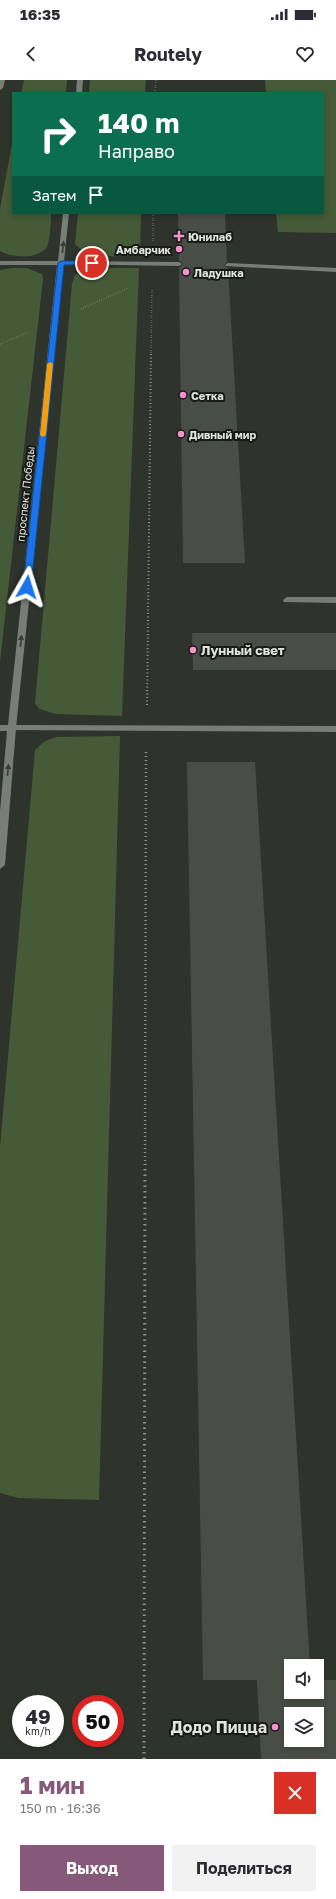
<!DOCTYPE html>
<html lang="ru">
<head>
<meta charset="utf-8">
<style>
  body { margin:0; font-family:"Golos Text",sans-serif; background:#f2f2f3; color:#2b2b33; height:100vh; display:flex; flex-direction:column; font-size:15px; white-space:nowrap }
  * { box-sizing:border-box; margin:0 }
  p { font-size:13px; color:#7c7c81 }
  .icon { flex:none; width:22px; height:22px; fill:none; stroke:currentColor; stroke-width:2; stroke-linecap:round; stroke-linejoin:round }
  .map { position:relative; height:1679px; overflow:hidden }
  .drawer { display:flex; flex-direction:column; background:#fff; flex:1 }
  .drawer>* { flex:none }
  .guide { position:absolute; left:12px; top:12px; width:312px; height:122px; border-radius:0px; box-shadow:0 2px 6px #0003; background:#0b6e4f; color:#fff; overflow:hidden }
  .buttons { position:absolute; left:284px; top:1579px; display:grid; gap:8px }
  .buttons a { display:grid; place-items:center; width:40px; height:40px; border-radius:0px; background:#fff; box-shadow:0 2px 6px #0003; font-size:20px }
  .speed { position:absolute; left:12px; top:1615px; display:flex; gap:8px; font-size:20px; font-weight:700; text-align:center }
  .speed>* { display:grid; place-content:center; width:52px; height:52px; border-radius:50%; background:#fff; box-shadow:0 2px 6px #0003; line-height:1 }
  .speed small { font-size:10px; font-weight:400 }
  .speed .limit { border:6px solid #d22; background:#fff; color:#111 }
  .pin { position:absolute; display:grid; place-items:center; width:34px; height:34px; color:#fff; margin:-17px; border:2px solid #fff; border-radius:50%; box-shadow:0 1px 4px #0007 }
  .me { position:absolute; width:44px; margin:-22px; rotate:6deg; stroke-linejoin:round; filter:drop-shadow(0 0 3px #0008) }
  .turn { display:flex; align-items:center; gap:14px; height:84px; padding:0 20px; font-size:18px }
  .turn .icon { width:52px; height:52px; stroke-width:2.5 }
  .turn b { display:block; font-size:28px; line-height:34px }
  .then { display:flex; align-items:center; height:38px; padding:0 20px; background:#0003; gap:8px; font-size:15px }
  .round { display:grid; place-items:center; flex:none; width:42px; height:42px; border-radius:0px; background:#f2f2f3 }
  .summary { display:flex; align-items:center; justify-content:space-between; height:68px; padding:0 20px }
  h1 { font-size:24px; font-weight:700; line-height:30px; color:#865879 }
  .button { display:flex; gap:8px; margin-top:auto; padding:8px 20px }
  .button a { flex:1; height:46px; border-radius:0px; background:#865879; color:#fff; font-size:16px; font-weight:700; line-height:46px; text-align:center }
  .button a+a { background:#f2f2f3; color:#2b2b33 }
  .status { display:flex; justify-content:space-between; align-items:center; height:28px; padding:0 20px; background:#fff; direction:ltr }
  .status svg { height:11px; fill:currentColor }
  header { display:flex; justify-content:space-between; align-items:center; height:52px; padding:0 20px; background:#fff; font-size:18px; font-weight:700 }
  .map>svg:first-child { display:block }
  .green { fill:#455a37 }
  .building { fill:#484d45; fill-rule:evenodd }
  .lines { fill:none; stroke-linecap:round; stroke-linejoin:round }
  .path-far3 { stroke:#8f938d; stroke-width:1.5; stroke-dasharray:0.5 2; stroke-linecap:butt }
  .path-far2 { stroke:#8f938d; stroke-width:2; stroke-dasharray:1 2.5; stroke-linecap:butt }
  .path-far1 { stroke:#8f938d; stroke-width:2.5; stroke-dasharray:1 3; stroke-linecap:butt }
  .path { stroke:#8f938d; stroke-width:3; stroke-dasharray:1.5 4; stroke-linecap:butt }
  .lane { fill:#787e75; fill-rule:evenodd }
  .secondary { fill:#787e75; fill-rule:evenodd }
  .oneway { fill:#3a3d37 }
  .route { fill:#1a73e8; stroke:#114b97 }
  .slow { fill:#f59e0b }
  .poi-dot { fill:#f690cf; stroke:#181a16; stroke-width:1.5 }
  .labels { text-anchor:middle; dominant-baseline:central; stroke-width:4; stroke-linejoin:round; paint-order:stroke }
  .far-poi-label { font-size:11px; font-weight:bold; fill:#e0e3de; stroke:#181a16; text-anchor:start }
  .far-street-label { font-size:11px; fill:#e0e3de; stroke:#181a16 }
  .poi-label { font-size:13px; font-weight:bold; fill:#e0e3de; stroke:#181a16; text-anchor:start }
  .near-poi-label { font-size:16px; font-weight:bold; fill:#e0e3de; stroke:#181a16; text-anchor:end }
</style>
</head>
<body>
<div class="status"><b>16:35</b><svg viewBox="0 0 49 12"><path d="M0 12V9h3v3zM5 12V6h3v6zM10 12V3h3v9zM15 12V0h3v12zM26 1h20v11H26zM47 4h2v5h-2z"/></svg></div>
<header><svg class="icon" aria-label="back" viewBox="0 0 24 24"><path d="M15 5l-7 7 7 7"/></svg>Routely<svg class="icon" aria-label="heart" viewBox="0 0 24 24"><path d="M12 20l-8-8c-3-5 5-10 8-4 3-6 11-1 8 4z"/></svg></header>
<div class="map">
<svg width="336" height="1679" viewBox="0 0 336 1679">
  <rect width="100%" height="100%" fill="#2e332b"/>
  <path class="green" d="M 24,0 L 67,0 L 66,13 L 21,13 Z
    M 90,0 L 146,0 L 145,13 L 89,13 Z
    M 265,0 L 336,0 L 336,153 L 278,152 L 276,133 L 323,133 L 323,13 L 266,13 Z
    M 13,58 L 13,133 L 51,133 C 51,141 50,161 47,167 C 37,180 12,178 0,171 L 0,129 Z
    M 78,133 L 141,133 L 140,175 C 120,176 90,181 75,164 Z
    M 12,188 L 27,188 L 42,194 L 43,199 L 0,582 L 0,190 Z
    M 97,188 L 139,188 L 122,636 L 56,634 L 39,629 L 35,623 L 72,204 L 75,195 L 78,193 Z
    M 120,656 L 99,1420 L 19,1418 L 0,1413 L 0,1067 L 35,670 L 45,661 L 57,657 Z"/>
  <path class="building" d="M 178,133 L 225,133 L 227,182 L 224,185 L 228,188 L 245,483 L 183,483 L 179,188 L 183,184 L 179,180 Z
    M 192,553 L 336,553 L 336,590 L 193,590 Z
    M 187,682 L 255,682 L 310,1586 L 291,1586 L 291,1612 L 317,1612 L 317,1600 L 336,1600 L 336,1679 L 261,1679 L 257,1600 L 203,1600 ZM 291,1634 L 317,1634 L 317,1660 L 291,1660 Z"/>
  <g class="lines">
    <path class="path-far3" d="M 155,13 L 156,0
      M 153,133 L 153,161
      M 81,229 L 128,208
      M 0,264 L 29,252
      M 151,273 L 152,208"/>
    <path class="path-far2" d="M 147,625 L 151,272"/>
    <path class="path-far1" d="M 145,1085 L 146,672"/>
    <path class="path" d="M 144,1679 L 145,1084"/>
    <path class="lane" d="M 61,181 L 179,182 L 182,184 L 179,186 L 59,184 L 59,182 Z
      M 228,183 L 336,188 L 336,192 L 226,186 L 225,185 Z
      M 287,517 L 336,517 L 336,523 L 284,522 L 283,520 Z
      M 12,645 L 336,646 L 336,652 L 9,650 L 8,648 Z"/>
    <path class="secondary" d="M 0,0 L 5,0 L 3,8 L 0,10 Z
      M 77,0 L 83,0 L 82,13 L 76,13 Z
      M 63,133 L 69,133 L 16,648 L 5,785 L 0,789 L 0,731 L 7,651 L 0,651 L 0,645 L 8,645 L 57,185 L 0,185 L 0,181 L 58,181 Z"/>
  </g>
  <defs><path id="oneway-solid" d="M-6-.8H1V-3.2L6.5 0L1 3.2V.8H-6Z"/></defs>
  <g class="oneway">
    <use href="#oneway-solid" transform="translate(63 167) rotate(-84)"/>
    <use href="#oneway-solid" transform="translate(21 561) rotate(-84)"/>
    <use href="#oneway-solid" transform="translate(8 690) rotate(-85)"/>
  </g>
  <path class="route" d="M 92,181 L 94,183 L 94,184 L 64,185 L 31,507 L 27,509 L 23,507 L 58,183 L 61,181 Z"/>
  <path class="slow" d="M 50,282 L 53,284 L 46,355 L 43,357 L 40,355 L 47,284 Z"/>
  <g class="poi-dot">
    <path d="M177 150h4v4h4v4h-4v4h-4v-4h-4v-4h4z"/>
    <circle cx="179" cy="169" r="4"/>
    <circle cx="186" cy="192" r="4"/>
    <circle cx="183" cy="315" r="4"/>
    <circle cx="181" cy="354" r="4"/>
    <circle cx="193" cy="570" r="4"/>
    <circle cx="275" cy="1647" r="4"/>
  </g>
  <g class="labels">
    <g class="far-poi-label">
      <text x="188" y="156">Юнилаб</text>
      <text x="171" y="169" text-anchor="end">Амбарчик</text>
      <text x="194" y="192">Ладушка</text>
      <text x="191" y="315">Сетка</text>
      <text x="189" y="354">Дивный мир</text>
    </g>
    <g class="far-street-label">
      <text transform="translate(25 414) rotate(-84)">проспект Победы</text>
    </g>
    <g class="poi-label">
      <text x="201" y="570">Лунный свет</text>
    </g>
    <g class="near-poi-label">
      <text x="267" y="1647">Додо Пицца</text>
    </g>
  </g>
</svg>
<div class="buttons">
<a><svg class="icon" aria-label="sound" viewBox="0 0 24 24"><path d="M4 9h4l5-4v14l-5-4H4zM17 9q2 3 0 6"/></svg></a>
<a><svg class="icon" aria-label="layers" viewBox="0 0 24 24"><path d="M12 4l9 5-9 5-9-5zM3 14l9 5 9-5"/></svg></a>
</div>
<div class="speed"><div>49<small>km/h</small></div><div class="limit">50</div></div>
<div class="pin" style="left:92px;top:183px;background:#d93025"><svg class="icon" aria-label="arrive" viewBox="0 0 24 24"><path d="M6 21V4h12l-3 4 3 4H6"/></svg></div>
<svg class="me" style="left:27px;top:507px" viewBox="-20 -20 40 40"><path d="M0-17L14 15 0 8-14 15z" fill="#1a73e8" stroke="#fff" stroke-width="4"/></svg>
<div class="guide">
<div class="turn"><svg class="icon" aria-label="right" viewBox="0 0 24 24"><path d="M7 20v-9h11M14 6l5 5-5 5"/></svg><div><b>140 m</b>Направо</div></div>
<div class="then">Затем<svg class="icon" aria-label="arrive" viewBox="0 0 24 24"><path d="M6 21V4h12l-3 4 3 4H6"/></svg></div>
</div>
</div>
<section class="drawer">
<div class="summary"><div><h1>1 мин</h1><p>150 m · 16:36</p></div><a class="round" style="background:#d93025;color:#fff"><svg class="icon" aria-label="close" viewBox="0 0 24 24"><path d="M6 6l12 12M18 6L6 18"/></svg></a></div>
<div class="button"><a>Выход</a><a>Поделиться</a></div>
</section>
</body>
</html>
